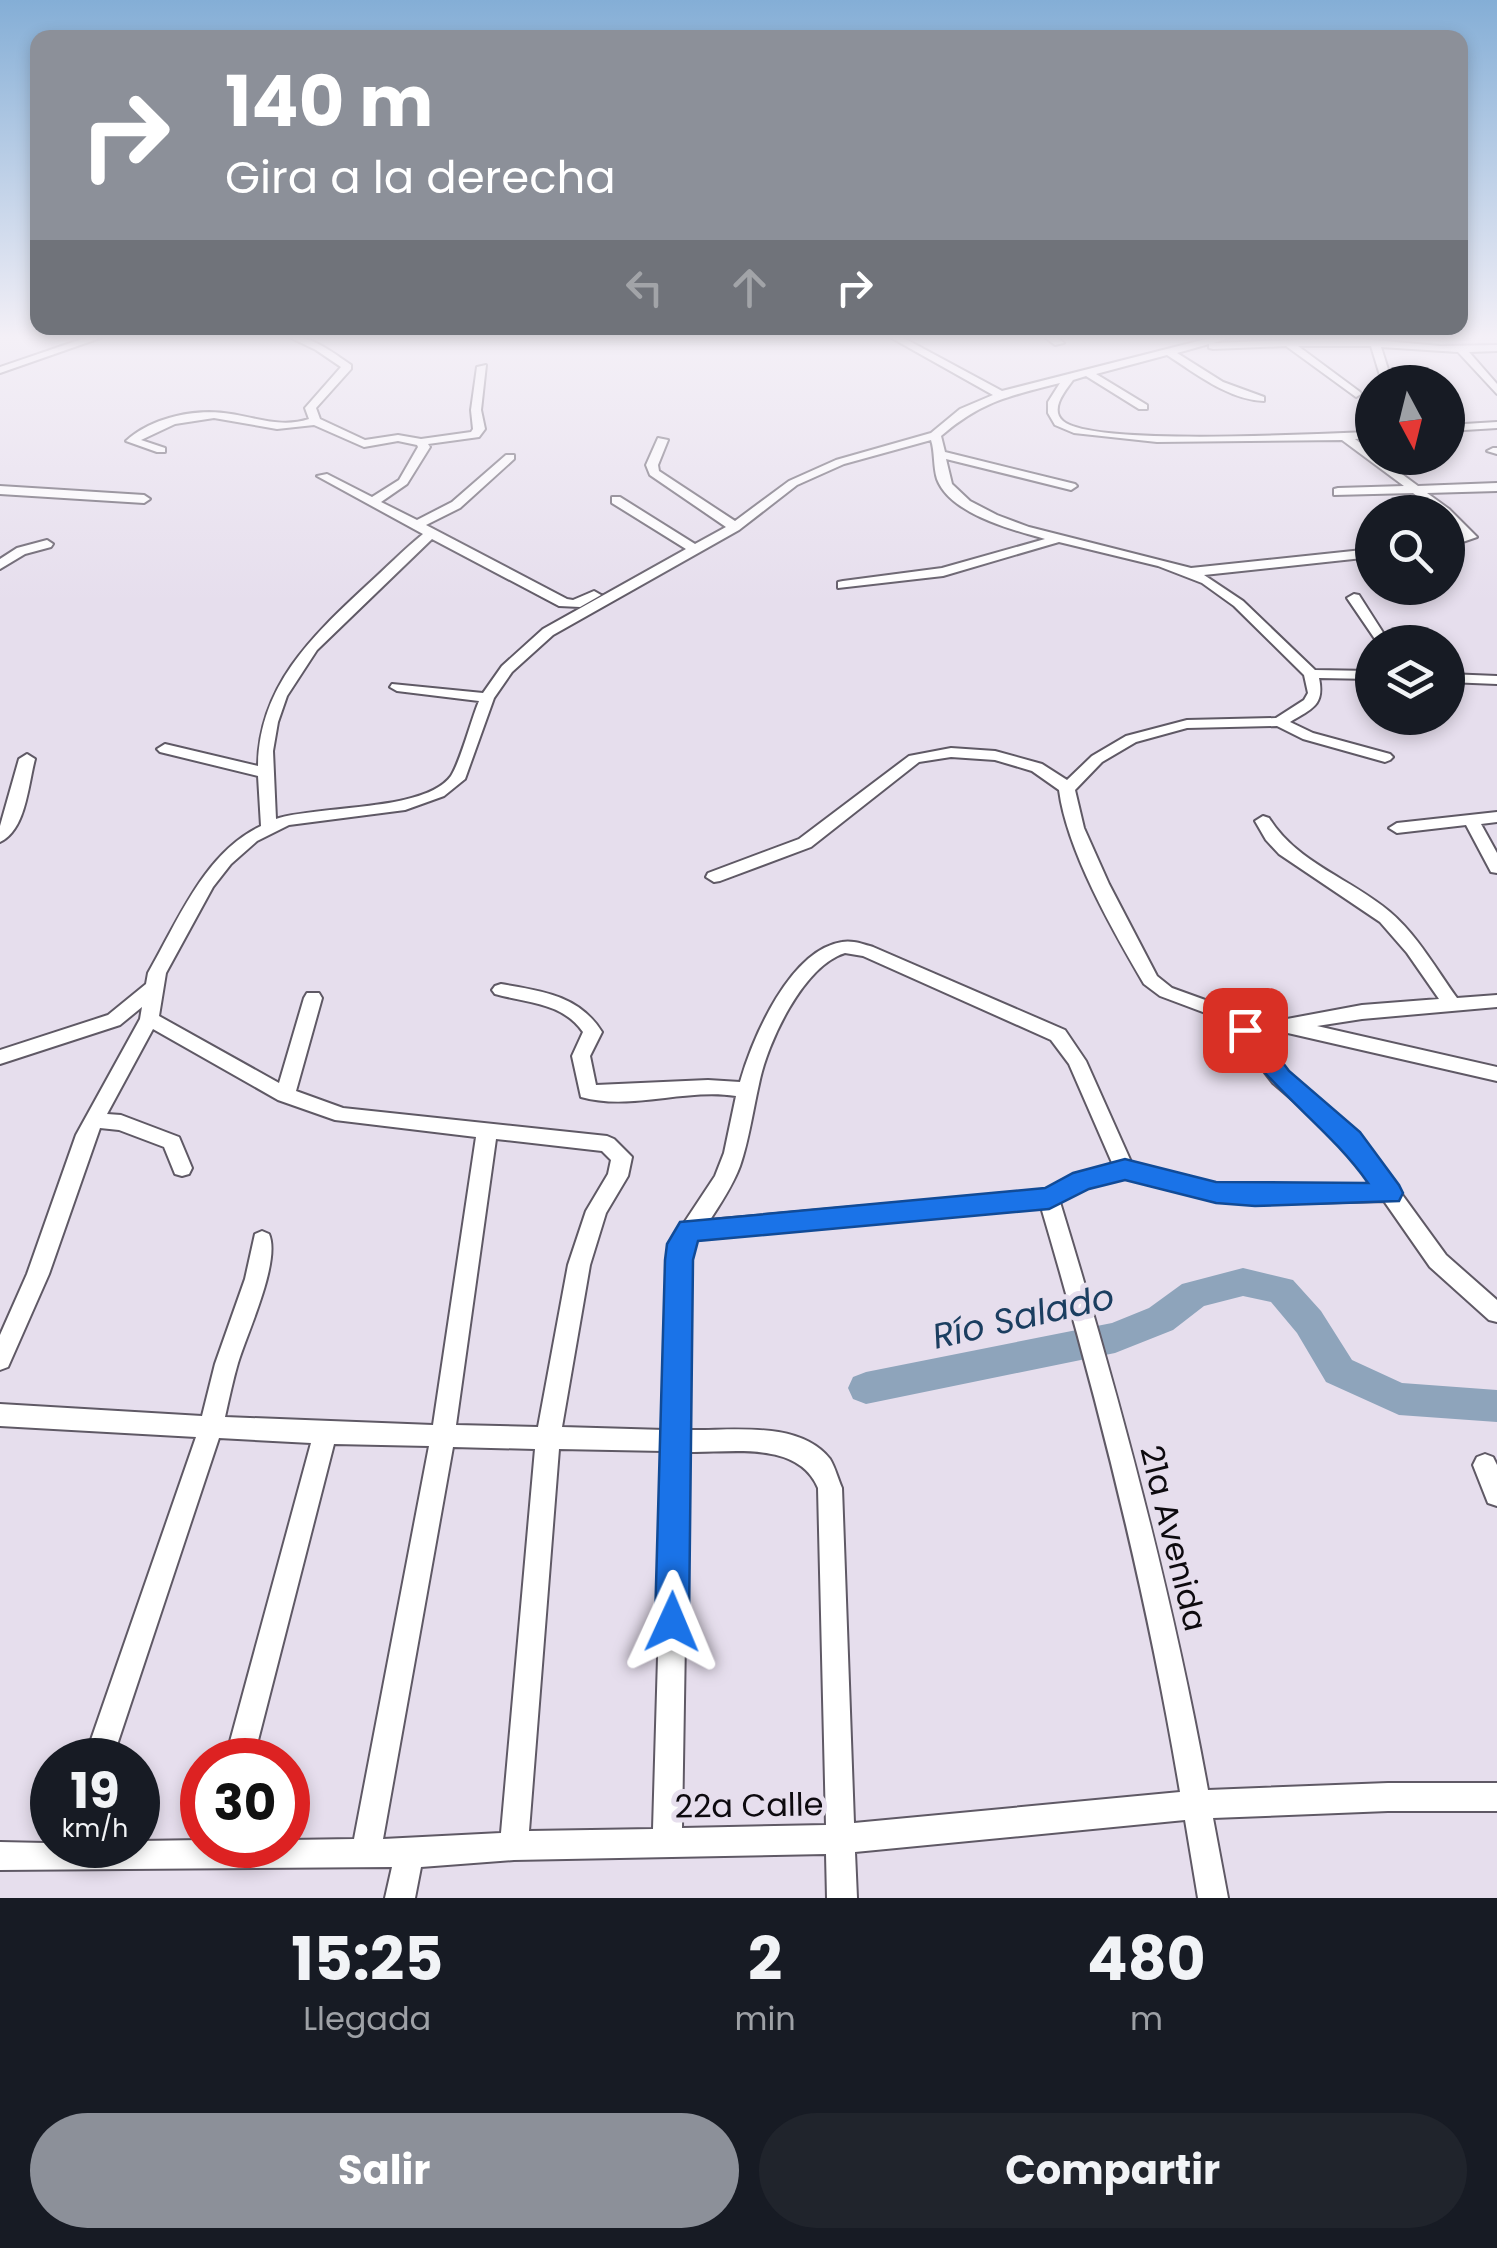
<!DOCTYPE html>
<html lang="es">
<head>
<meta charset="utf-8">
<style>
  body { margin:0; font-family:Poppins,sans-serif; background:#20242c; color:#f1f3f6; height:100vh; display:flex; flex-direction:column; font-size:38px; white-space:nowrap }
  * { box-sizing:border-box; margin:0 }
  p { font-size:32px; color:#9ea1a6 }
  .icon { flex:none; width:55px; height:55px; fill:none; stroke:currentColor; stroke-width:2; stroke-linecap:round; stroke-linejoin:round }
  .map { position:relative; height:1898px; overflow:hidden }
  .panel { display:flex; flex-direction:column; background:#171b24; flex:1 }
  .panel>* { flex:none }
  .banner { position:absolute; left:30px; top:30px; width:1438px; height:305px; border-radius:20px; box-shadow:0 5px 15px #0003; background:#8c9099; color:#fff; overflow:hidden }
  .needle { width:65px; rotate:173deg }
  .buttons { position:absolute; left:1355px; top:365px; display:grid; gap:20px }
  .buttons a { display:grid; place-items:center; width:110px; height:110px; border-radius:50%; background:#171b24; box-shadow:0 5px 15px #0003; font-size:50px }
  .speed { position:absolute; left:30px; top:1738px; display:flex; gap:20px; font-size:50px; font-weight:700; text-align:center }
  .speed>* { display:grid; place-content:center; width:130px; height:130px; border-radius:50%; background:#171b24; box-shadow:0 5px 15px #0003; line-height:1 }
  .speed small { font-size:25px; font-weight:400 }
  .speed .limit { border:15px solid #d22; background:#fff; color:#111 }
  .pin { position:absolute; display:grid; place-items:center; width:85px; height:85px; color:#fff; margin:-42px; border-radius:20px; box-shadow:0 5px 15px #0006 }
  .me { position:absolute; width:110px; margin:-55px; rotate:1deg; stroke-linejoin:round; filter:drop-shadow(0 0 8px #0008) }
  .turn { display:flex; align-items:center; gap:35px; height:210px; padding:0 30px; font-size:45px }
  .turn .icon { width:130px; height:130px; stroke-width:2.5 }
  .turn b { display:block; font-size:70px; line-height:85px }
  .lanes { display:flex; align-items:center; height:95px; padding:0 30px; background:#0003; justify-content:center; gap:50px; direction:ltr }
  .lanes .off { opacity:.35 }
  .eta { display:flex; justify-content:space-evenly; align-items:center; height:170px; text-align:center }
  .eta b { font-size:60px; font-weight:700; line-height:70px }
  .primary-button { display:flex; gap:20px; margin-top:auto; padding:20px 30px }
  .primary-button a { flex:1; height:115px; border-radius:60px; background:#8c9099; color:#fff; font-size:40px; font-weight:700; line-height:115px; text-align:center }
  .primary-button a+a { background:#20242c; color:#f1f3f6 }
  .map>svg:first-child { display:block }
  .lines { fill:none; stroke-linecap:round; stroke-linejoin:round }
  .river { fill:#8ea4bb; fill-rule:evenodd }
  .minor-casing { stroke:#5f5965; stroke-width:4 }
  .minor { fill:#fff; fill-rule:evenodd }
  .route { fill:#1a73e8; stroke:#114b97; stroke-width:2.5 }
  .labels { text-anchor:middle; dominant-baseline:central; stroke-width:10; stroke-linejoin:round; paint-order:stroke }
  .near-street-label { font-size:32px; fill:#0d0a0f; stroke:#e6deed }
  .near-water-label { font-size:35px; font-style:italic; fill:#1b3e60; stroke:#e6deed }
</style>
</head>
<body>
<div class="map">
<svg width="1497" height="1898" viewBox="0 0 1497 1898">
  <rect width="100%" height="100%" fill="#e6deed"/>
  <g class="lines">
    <path class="river" d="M 1243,1268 L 1293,1280 L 1321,1311 L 1352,1360 L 1402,1383 L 1497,1390 L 1497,1422 L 1399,1415 L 1326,1382 L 1297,1333 L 1271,1302 L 1243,1296 L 1204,1306 L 1173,1330 L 1115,1353 L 866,1404 L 853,1399 L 848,1388 L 853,1377 L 866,1372 L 1112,1323 L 1149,1308 L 1182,1284 Z"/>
    <g class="minor-casing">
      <path id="minor" d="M 91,336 L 106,336 L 0,373 L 0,367 Z
        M 287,336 C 312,336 331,351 351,365 L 351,369 L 316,408 L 320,419 L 365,440 L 398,435 L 421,439 L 471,432 L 473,429 L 471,410 L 477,367 L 486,365 L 481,410 L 485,429 L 479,437 L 428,444 L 430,447 L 407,484 L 381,502 L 417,520 L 452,502 L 506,455 L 514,455 L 514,459 L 460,508 L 426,525 L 567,599 L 573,600 L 594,591 L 601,595 L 580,607 L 559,606 L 432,539 L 317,650 L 287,696 L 278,722 L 273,751 L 276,819 C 318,805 425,812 451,776 C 461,760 471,720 479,701 L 397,691 L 390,687 L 392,684 L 483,693 L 502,666 L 543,629 L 686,549 L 612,503 L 612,497 L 620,497 L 695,544 L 726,527 L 650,475 L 646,465 L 658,438 L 668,440 L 658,465 L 659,471 L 735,521 L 789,481 L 836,460 L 931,433 L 960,409 L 993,395 L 888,336 L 900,336 L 1002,391 L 1218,336 L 1234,336 L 1214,343 L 1350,338 L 1440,346 L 1497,345 L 1497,351 L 1469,352 L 1497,384 L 1497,394 L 1458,352 L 1381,347 L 1392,382 L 1382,382 L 1371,346 L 1298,346 L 1360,392 L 1361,394 L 1356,397 L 1286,346 L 1213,349 L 1209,348 L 1209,344 L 1177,353 L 1223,382 L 1264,397 L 1264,401 C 1229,400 1195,373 1167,355 L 1096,374 L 1147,405 L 1147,409 L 1139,409 L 1086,376 L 1073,380 C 1066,390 1049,409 1063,421 C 1094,447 1322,433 1372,432 L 1372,438 L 1355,439 L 1372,452 L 1372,458 L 1380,458 L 1418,486 L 1497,483 L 1497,491 L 1427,493 L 1449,509 L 1477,537 L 1448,547 L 1448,539 L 1462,535 L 1448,521 L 1448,512 L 1438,512 L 1413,493 L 1334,495 L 1334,489 L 1338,488 L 1404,486 L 1342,440 L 1157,442 L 1074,433 L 1055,425 L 1048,413 L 1048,402 L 1060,383 C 1009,396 982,401 941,436 L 945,452 L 1075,484 L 1077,486 L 1071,490 L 946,459 L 952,484 L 970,501 L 997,515 L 1029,527 L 1191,568 L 1372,549 L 1372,557 L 1204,575 L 1243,601 L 1315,670 L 1372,671 L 1372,679 L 1319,678 C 1325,706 1311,709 1290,722 L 1313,733 L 1390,754 L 1393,757 L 1390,760 L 1385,762 L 1303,739 L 1277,726 L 1187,728 L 1136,742 L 1102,762 L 1075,790 L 1084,828 L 1109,884 L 1157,976 L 1172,988 L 1244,1014 L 1287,1019 L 1362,1005 L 1439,999 L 1407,953 L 1380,922 L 1279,854 L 1266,840 L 1255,821 L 1263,816 L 1269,818 C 1298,864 1350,878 1390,912 C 1418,936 1436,969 1457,998 L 1497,995 L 1497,1007 L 1362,1019 L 1317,1026 L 1497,1067 L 1497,1081 L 1279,1031 L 1255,1028 L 1260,1039 L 1287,1073 L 1358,1134 L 1446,1255 L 1497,1300 L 1497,1322 L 1489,1320 L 1430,1267 L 1384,1201 L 1255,1204 L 1216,1200 L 1125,1178 L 1087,1187 L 1060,1202 C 1119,1395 1172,1591 1208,1790 L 1388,1783 L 1497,1783 L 1497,1811 L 1388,1811 L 1213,1818 L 1228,1898 L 1198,1898 L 1185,1820 L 855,1852 L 857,1898 L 827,1898 L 826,1854 L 514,1860 L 421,1867 L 415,1898 L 385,1898 L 392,1867 L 0,1870 L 0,1842 L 138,1845 L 138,1841 L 202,1840 L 202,1845 L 288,1845 L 288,1840 L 354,1839 L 429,1446 L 334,1444 L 253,1760 L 225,1760 L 311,1443 L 219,1438 L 112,1760 L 84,1760 L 196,1437 L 0,1426 L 0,1404 L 202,1416 L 215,1364 L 245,1279 L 255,1234 L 262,1231 L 269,1234 C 281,1261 247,1333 238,1363 C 233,1380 229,1399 225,1417 L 433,1425 L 476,1137 L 335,1120 L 278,1100 L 153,1029 L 107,1114 L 121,1115 L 179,1137 L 192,1168 L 189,1174 L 182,1176 L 175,1174 L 164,1147 L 119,1130 L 100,1128 L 49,1274 L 8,1367 L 0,1370 L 0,1335 L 27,1274 L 76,1135 L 140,1019 L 142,1007 L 120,1025 L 0,1064 L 0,1050 L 108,1015 L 146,984 L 148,973 C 178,921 204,853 261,826 L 258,776 L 160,752 L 157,749 L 165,744 L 258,766 C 259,687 311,637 366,586 C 385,569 403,550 423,534 L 317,476 L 327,474 L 372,497 L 399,480 L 418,447 L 417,445 L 398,441 L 364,447 L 314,425 L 277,429 L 214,418 L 175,424 L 141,440 L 165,448 L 165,452 L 157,452 L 126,441 C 152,417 197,408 231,414 C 257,418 282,428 309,419 L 305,408 L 341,367 L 316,350 ZM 931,440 C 935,452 933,466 937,479 C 950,514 1013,530 1045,539 L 942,568 L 843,581 L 838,582 L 838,588 L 943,576 L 1059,542 L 1158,566 L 1202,583 L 1234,606 L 1304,675 L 1308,693 L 1304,700 L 1276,718 L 1187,720 L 1126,736 L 1092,756 L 1067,780 L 1042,764 L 995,751 L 951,748 L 909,756 L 799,839 L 708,873 L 706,877 L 714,882 L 720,881 L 811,847 L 919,762 L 951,757 L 995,760 L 1032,771 L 1059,790 C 1067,851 1113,931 1144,984 L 1160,996 L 1235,1024 L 1245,1047 L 1273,1083 L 1344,1144 L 1373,1185 L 1255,1188 L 1216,1184 L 1132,1164 L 1086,1061 L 1065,1030 L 873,947 C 863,944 852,940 842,942 C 790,950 753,1037 740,1082 L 708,1080 L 596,1085 L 590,1056 L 602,1032 C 579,995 541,991 501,984 L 495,986 L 492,990 L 495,994 C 527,1003 562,1002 583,1032 L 572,1056 L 581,1097 C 631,1111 685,1088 736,1096 L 724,1153 L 715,1176 L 670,1244 L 665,1430 L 562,1427 L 590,1265 L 606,1213 L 628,1176 L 632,1157 L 614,1139 L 607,1136 L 343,1108 L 296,1091 L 322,998 L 319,993 L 307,993 L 304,998 L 279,1083 L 159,1016 L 166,973 L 213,887 L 231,864 L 257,841 L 289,825 L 405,810 L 444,796 L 465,779 L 494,698 L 512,672 L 553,635 L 739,530 L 797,485 L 844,464 ZM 845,953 L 863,956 L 1051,1040 L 1069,1064 L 1113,1165 L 1075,1174 L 1046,1190 L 710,1220 C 721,1203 733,1185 740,1166 C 749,1140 753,1110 759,1084 C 767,1043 803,966 845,953 ZM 496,1139 L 602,1151 L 611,1160 L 608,1174 L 586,1211 L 568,1265 L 538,1427 L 456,1425 ZM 1041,1207 C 1098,1400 1147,1594 1180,1792 L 854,1823 L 842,1488 C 838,1479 835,1467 830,1459 C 799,1420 732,1431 688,1430 L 692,1246 L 697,1238 ZM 453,1447 L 535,1449 L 501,1833 L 383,1839 ZM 559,1449 L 664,1451 L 653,1829 L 529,1831 ZM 688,1452 C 731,1453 798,1440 818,1488 L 826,1825 L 682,1828 Z
        M 1043,336 L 1055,336 L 1064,343 L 1055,345 Z
        M 1497,422 L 1497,428 L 1448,431 L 1448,425 Z
        M 1493,448 L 1497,448 L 1497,454 L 1487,451 Z
        M 0,486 L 144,495 L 150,499 L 144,503 L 0,494 Z
        M 47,540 L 53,544 L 51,547 L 25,554 L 0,569 L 0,559 L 17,548 Z
        M 1354,594 L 1359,595 L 1389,642 L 1377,642 L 1347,598 Z
        M 1448,674 L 1497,676 L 1497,684 L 1448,682 Z
        M 27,754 L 35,759 C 28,785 26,830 0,842 L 0,826 L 19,759 Z
        M 1497,812 L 1497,822 L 1481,824 L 1497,853 L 1497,873 L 1491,872 L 1466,825 L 1397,833 L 1389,828 L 1397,823 Z
        M 1485,1454 L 1493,1457 L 1497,1465 L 1497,1506 L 1488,1503 L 1473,1465 L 1477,1457 Z"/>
    </g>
    <use href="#minor" class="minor"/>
  </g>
  <linearGradient id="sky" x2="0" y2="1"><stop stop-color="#84aed6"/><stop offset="0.56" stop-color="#f4f0f7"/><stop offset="1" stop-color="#f4f0f7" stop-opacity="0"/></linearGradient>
  <rect width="1497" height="602" fill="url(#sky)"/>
  <path class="route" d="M 1245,1021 L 1254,1024 L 1289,1071 L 1360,1132 L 1399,1185 L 1403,1193 L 1399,1201 L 1255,1206 L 1216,1203 L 1125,1180 L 1089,1189 L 1049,1209 L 698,1241 L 693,1260 L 689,1622 L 684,1634 L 672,1639 L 660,1634 L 655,1622 L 665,1260 L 667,1244 L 680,1222 L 1045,1188 L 1073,1173 L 1125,1159 L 1216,1182 L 1368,1183 C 1328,1126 1269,1090 1233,1030 Z"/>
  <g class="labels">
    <g class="near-street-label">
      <text transform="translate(1174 1538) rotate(76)">21a Avenida</text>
      <text transform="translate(749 1805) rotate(-1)">22a Calle</text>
    </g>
    <g class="near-water-label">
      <text transform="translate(1023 1316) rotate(-13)">Río Salado</text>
    </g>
  </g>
</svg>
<div class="buttons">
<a><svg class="needle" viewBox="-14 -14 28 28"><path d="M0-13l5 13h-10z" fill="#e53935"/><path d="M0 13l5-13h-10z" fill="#9ea1a6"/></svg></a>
<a><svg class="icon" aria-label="search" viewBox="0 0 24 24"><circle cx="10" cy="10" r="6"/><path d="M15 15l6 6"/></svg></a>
<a><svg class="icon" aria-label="layers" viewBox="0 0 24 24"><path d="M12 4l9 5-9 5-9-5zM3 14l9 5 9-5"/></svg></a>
</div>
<div class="speed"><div>19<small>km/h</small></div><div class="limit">30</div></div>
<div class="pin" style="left:1245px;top:1030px;background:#d93025"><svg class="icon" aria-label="arrive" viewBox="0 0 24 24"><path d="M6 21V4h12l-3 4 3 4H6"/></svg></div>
<svg class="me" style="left:672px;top:1622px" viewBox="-20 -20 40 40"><path d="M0-17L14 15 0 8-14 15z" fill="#1a73e8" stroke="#fff" stroke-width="4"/></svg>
<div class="banner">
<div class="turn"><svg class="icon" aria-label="right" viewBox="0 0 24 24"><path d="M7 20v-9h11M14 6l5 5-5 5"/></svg><div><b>140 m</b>Gira a la derecha</div></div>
<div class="lanes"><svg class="icon off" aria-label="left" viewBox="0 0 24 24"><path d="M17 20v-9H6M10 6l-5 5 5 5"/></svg><svg class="icon off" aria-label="ahead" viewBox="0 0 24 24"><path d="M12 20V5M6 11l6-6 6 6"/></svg><svg class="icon" aria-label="right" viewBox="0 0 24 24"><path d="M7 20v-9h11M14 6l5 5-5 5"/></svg></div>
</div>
</div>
<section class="panel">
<div class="eta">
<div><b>15:25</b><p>Llegada</p></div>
<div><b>2</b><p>min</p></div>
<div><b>480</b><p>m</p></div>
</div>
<div class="primary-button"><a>Salir</a><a>Compartir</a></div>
</section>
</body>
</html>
